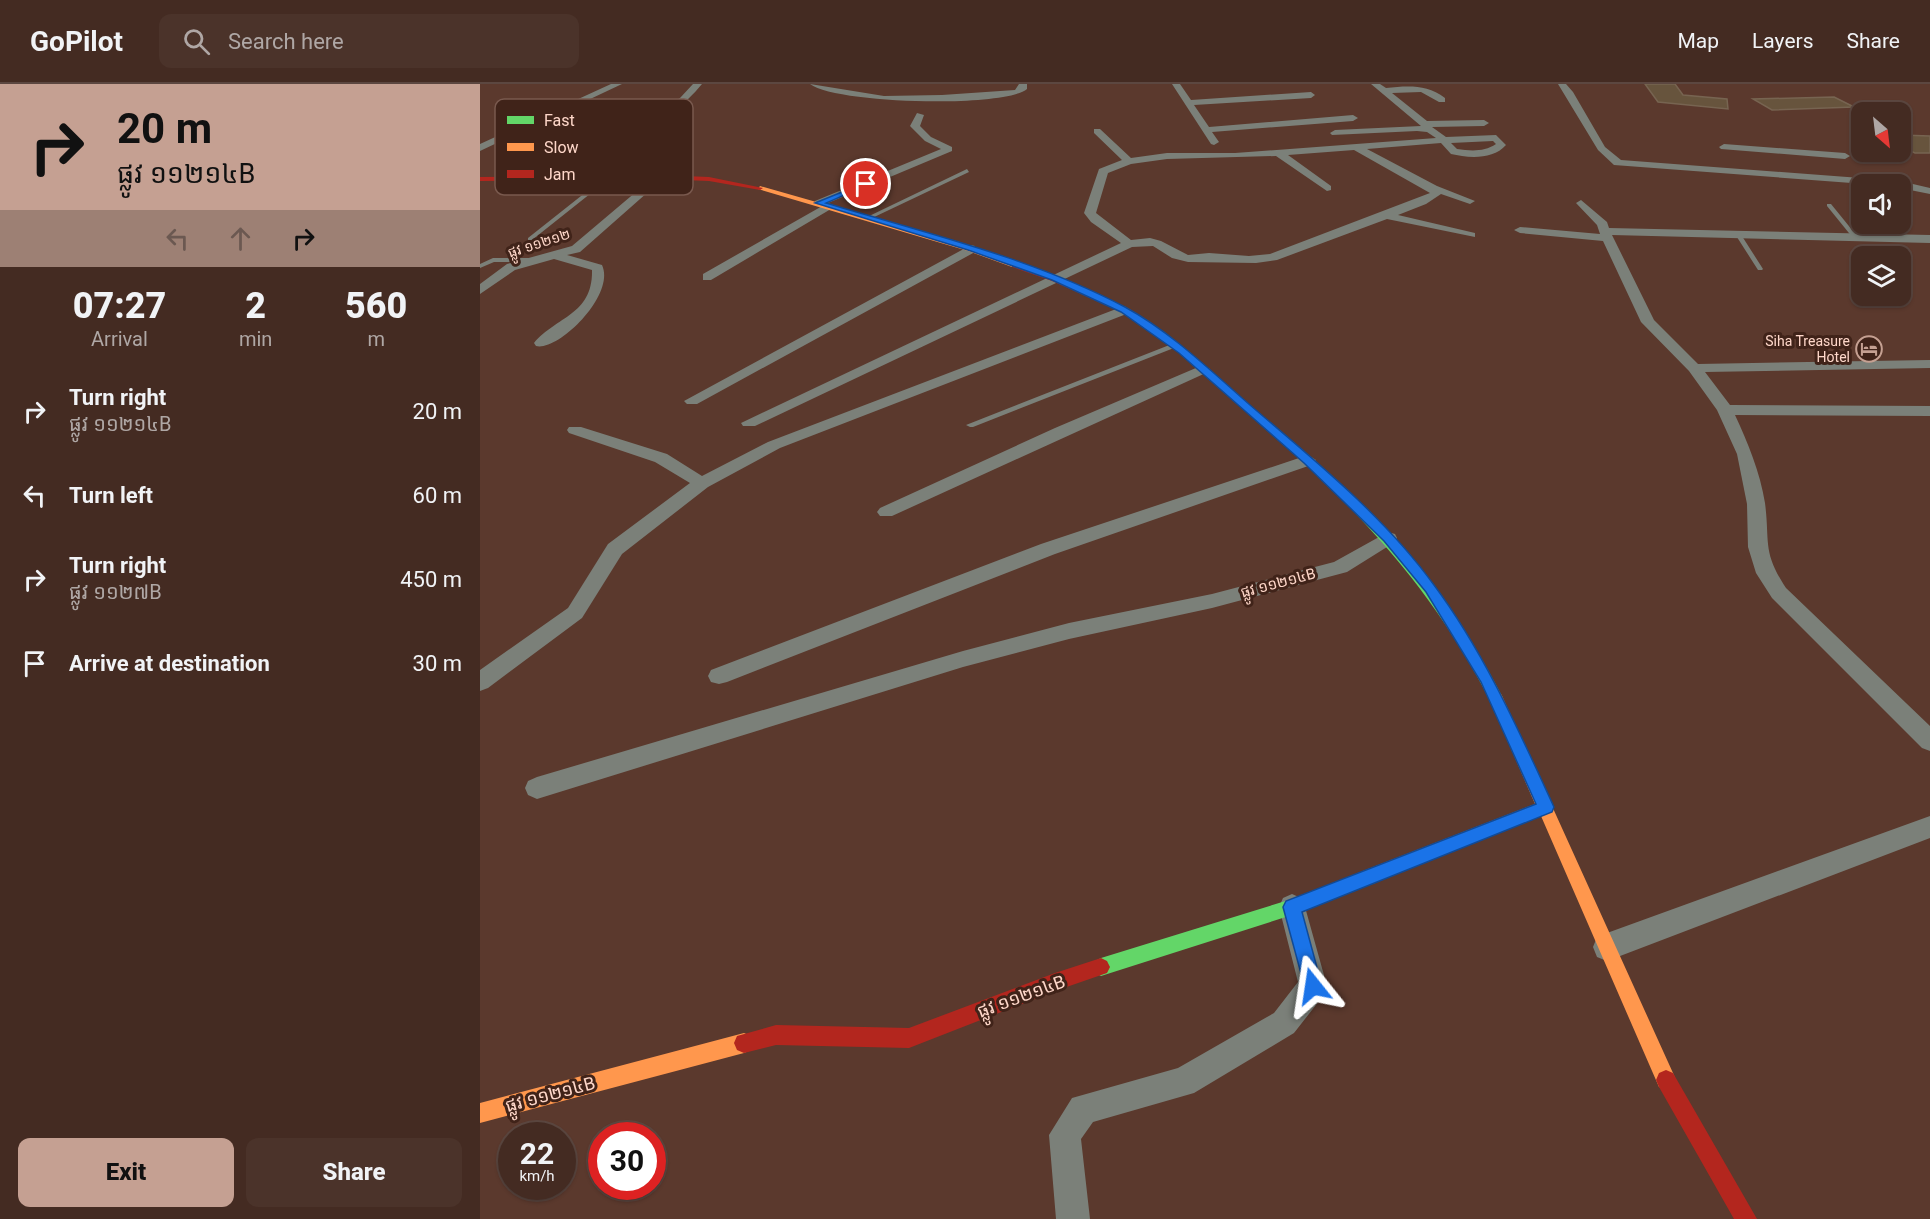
<!DOCTYPE html>
<html lang="en">
<head>
<meta charset="utf-8">
<style>
  body { margin:0; font-family:Roboto,"Noto Sans Khmer",sans-serif; background:#4b332a; color:#f1f3f6; height:100vh; display:flex; flex-direction:column; font-size:22px; white-space:nowrap }
  * { box-sizing:border-box; margin:0 }
  p { font-size:20px; color:#afa7a5 }
  .icon { flex:none; width:33px; height:33px; fill:none; stroke:currentColor; stroke-width:2; stroke-linecap:round; stroke-linejoin:round }
  .map { position:relative; flex:1; overflow:hidden }
  .side { display:flex; flex-direction:column; background:#442b22; width:480px }
  .side>* { flex:none }
  .hud { background:#c5a092; color:#111; overflow:hidden }
  .needle { width:39px; rotate:152deg }
  .fabs { position:absolute; left:1371px; top:18px; display:grid; gap:12px }
  .fabs a { display:grid; place-items:center; width:60px; height:60px; border-radius:12px; background:#442b22; box-shadow:0 2px 4px #0004,0 0 0 2px #5c4740; font-size:30px }
  .speed { position:absolute; left:18px; top:1038px; display:flex; gap:12px; font-size:30px; font-weight:700; text-align:center }
  .speed>* { display:grid; place-content:center; width:78px; height:78px; border-radius:50%; background:#442b22; box-shadow:0 2px 4px #0004,0 0 0 2px #5c4740; line-height:1 }
  .speed small { font-size:15px; font-weight:400 }
  .speed .limit { border:9px solid #d22; background:#fff; color:#111 }
  .pin { position:absolute; display:grid; place-items:center; width:51px; height:51px; color:#fff; margin:-26px; border:3px solid #fff; border-radius:50%; box-shadow:0 2px 6px #0007 }
  .me { position:absolute; width:66px; margin:-33px; rotate:345deg; stroke-linejoin:round; filter:drop-shadow(0 0 4px #0008) }
  .turn { display:flex; align-items:center; gap:21px; height:126px; padding:0 18px; font-size:27px }
  .turn .icon { width:78px; height:78px; stroke-width:2.5 }
  .turn b { display:block; font-size:42px; line-height:51px }
  .lanes { display:flex; align-items:center; height:57px; padding:0 18px; background:#0003; justify-content:center; gap:30px; direction:ltr }
  .lanes .off { opacity:.35 }
  .eta { display:flex; justify-content:space-evenly; align-items:center; height:102px; text-align:center }
  .eta b { font-size:36px; font-weight:800; line-height:42px }
  .button { display:flex; gap:12px; margin-top:auto; padding:12px 18px }
  .button a { flex:1; height:69px; border-radius:12px; background:#c5a092; color:#111; font-size:24px; font-weight:800; line-height:69px; text-align:center }
  .button a+a { background:#4b332a; color:#f1f3f6 }
  ul { padding:0; list-style:none }
  li { display:flex; align-items:center; gap:18px; height:84px; padding:0 18px }
  li div { flex:1 }
  li b { display:block; font-size:22px }
  li em { font-style:normal }
  header { display:flex; align-items:center; gap:36px; box-sizing:border-box; height:84px; padding:0 30px; background:#442b22; border-bottom:2px solid #5c4740 }
  header strong { font-size:28px }
  nav { display:flex; gap:33px; margin-inline-start:auto; font-size:21px }
  .search { width:420px; height:54px; background:#4b332a; display:flex; align-items:center; gap:15px; box-sizing:border-box; padding:0 21px; border-radius:12px; color:#afa7a5; font-size:22px }
  main { display:flex; flex:1; min-height:0 }
  .map>svg:first-child { display:block }
  .building { fill:#67543d; stroke:#776451; stroke-width:1.5 }
  .lines { fill:none; stroke-linecap:round; stroke-linejoin:round }
  .lane { fill:#7b8079; fill-rule:evenodd }
  .street { fill:#7b8079; fill-rule:evenodd }
  .fast { fill:#63d668; fill-rule:evenodd }
  .slow { fill:#ff974d; fill-rule:evenodd }
  .jam { fill:#b3261e; fill-rule:evenodd }
  .route { fill:#1a73e8; stroke:#114b97; stroke-width:1.5 }
  .labels { text-anchor:middle; dominant-baseline:central; stroke-width:6; stroke-linejoin:round; paint-order:stroke }
  .far-street-label { font-size:14px; fill:#fed7c9; stroke:#402319 }
  .far-poi-label { font-size:14px; fill:#fed7c9; stroke:#402319; text-anchor:end }
  .street-label { font-size:15px; fill:#fed7c9; stroke:#402319 }
  .near-street-label { font-size:18px; fill:#fed7c9; stroke:#402319 }
  .key { fill:#402319; stroke:#79594e; stroke-width:1.5 }
  .key-label { font-size:16px; fill:#fed7c9 }
</style>
</head>
<body>
<header>
<strong>GoPilot</strong>
<div class="search"><svg class="icon" aria-label="search" viewBox="0 0 24 24"><circle cx="10" cy="10" r="6"/><path d="M15 15l6 6"/></svg>Search here</div>
<nav><a>Map</a><a>Layers</a><a>Share</a></nav>
</header>
<main>
<section class="side">
<div class="hud">
<div class="turn"><svg class="icon" aria-label="right" viewBox="0 0 24 24"><path d="M7 20v-9h11M14 6l5 5-5 5"/></svg><div><b>20 m</b>ផ្លូវ ១១២១៤B</div></div>
<div class="lanes"><svg class="icon off" aria-label="left" viewBox="0 0 24 24"><path d="M17 20v-9H6M10 6l-5 5 5 5"/></svg><svg class="icon off" aria-label="ahead" viewBox="0 0 24 24"><path d="M12 20V5M6 11l6-6 6 6"/></svg><svg class="icon" aria-label="right" viewBox="0 0 24 24"><path d="M7 20v-9h11M14 6l5 5-5 5"/></svg></div>
</div>
<div class="eta">
<div><b>07:27</b><p>Arrival</p></div>
<div><b>2</b><p>min</p></div>
<div><b>560</b><p>m</p></div>
</div>
<ul>
<li><svg class="icon" aria-label="right" viewBox="0 0 24 24"><path d="M7 20v-9h11M14 6l5 5-5 5"/></svg><div><b>Turn right</b><p>ផ្លូវ ១១២១៤B</p></div><em>20 m</em></li>
<li><svg class="icon" aria-label="left" viewBox="0 0 24 24"><path d="M17 20v-9H6M10 6l-5 5 5 5"/></svg><div><b>Turn left</b></div><em>60 m</em></li>
<li><svg class="icon" aria-label="right" viewBox="0 0 24 24"><path d="M7 20v-9h11M14 6l5 5-5 5"/></svg><div><b>Turn right</b><p>ផ្លូវ ១១២៧B</p></div><em>450 m</em></li>
<li><svg class="icon" aria-label="arrive" viewBox="0 0 24 24"><path d="M6 21V4h12l-3 4 3 4H6"/></svg><div><b>Arrive at destination</b></div><em>30 m</em></li>
</ul>
<div class="button"><a>Exit</a><a>Share</a></div>
</section>
<div class="map">
<svg width="1450" height="1135" viewBox="0 0 1450 1135">
  <rect width="100%" height="100%" fill="#5b392d"/>
  <path class="building" d="M 1165,0 L 1195,0 L 1203,11 L 1247,15 L 1248,25 L 1178,18 Z
    M 1354,13 L 1374,23 L 1292,26 L 1273,15 Z
    M 1420,51 L 1450,52 L 1450,69 L 1435,69 L 1420,62 Z"/>
  <g class="lines">
    <path class="lane" d="M 180,54 L 192,54 L 194,55 C 187,58 179,57 171,60 C 151,66 135,82 119,95 L 114,94 C 134,76 155,61 180,54 Z
      M 487,85 L 489,88 L 390,135 L 385,134 Z
      M 125,93 L 130,94 L 52,156 L 48,156 L 48,154 Z
      M 1347,120 L 1351,120 L 1377,152 L 1377,154 L 1373,154 L 1347,122 Z
      M 1256,149 L 1260,149 L 1283,185 L 1282,186 L 1278,186 L 1255,150 Z
      M 13,174 L 51,174 L 54,176 L 51,178 L 14,178 L 0,184 L 0,180 Z
      M 692,260 L 699,262 L 493,343 L 490,343 L 486,341 Z"/>
    <path class="street" d="M 131,0 L 142,0 L 0,67 L 0,60 Z
      M 213,0 L 222,0 C 212,12 192,34 175,33 L 175,29 L 200,14 Z
      M 330,0 L 404,12 L 462,11 L 535,6 L 539,0 L 547,0 L 547,5 C 524,24 356,20 330,0 Z
      M 692,0 L 700,0 L 711,16 L 831,8 L 835,11 L 831,14 L 714,21 L 729,43 L 873,31 L 878,34 L 873,37 L 732,48 L 739,58 L 734,61 L 731,60 Z
      M 891,0 L 900,0 L 906,4 C 928,2 946,0 965,14 L 965,18 L 959,18 L 941,8 L 912,9 L 947,37 L 1004,36 L 1009,39 L 1004,42 L 952,43 L 966,53 L 1016,51 L 1026,61 C 1013,76 988,74 971,70 L 961,59 L 887,65 L 957,102 L 995,117 L 990,120 L 961,110 L 946,120 L 918,131 L 995,149 L 995,153 L 907,135 L 797,176 L 776,179 L 708,178 L 692,174 L 673,162 L 652,163 L 275,342 L 263,342 L 261,339 L 641,159 L 611,138 L 604,129 L 619,85 L 642,76 L 614,49 L 614,45 L 620,45 L 651,74 L 687,69 L 755,69 L 956,54 L 947,48 L 937,47 L 852,51 L 850,49 L 855,46 L 941,42 ZM 1013,57 L 1016,60 C 1004,68 991,67 977,65 L 971,59 ZM 874,66 L 950,109 L 790,170 L 769,172 L 729,169 L 708,171 L 681,157 L 670,154 L 651,156 L 616,129 L 628,89 L 651,80 L 687,75 L 796,72 L 847,107 L 851,106 L 851,102 L 808,71 Z
      M 1078,0 L 1086,0 L 1093,8 L 1125,63 L 1141,76 L 1420,97 L 1450,104 L 1450,110 L 1420,104 L 1420,100 L 1385,100 L 1134,81 L 1118,66 Z
      M 437,29 L 444,31 L 440,42 L 451,53 L 472,63 L 472,67 L 348,119 L 356,122 L 231,196 L 223,196 L 223,190 L 344,121 L 335,121 L 335,117 L 461,65 L 445,57 L 430,42 Z
      M 1244,60 L 1365,69 L 1370,72 L 1365,75 L 1241,65 L 1239,63 Z
      M 176,91 L 185,93 L 100,168 L 87,171 L 122,181 C 136,211 78,268 56,262 L 54,259 C 77,232 113,231 112,186 L 74,175 L 35,186 L 0,210 L 0,200 L 27,180 L 92,162 Z
      M 1101,116 L 1127,138 L 1129,144 L 1450,151 L 1450,159 L 1132,151 L 1174,236 L 1218,280 L 1450,276 L 1450,284 L 1225,288 L 1250,321 L 1450,322 L 1450,332 L 1255,331 C 1268,359 1280,388 1285,419 C 1290,458 1282,468 1306,504 L 1450,642 L 1450,667 L 1442,664 L 1292,514 L 1276,489 L 1268,463 L 1267,420 L 1257,370 L 1237,326 L 1209,287 L 1161,238 L 1123,157 L 1040,149 L 1034,146 L 1040,143 L 1120,150 L 1117,141 L 1096,119 Z
      M 491,161 L 495,162 L 495,168 L 217,320 L 207,320 L 204,317 Z
      M 644,222 L 651,226 L 649,229 L 300,364 L 228,403 L 142,470 L 102,534 L 8,604 L 0,607 L 0,586 L 88,524 L 128,460 L 210,399 L 175,378 L 89,349 L 87,346 L 89,343 L 101,343 L 187,370 L 222,392 L 288,358 Z
      M 723,281 L 730,285 L 728,288 L 412,432 L 400,432 L 397,428 L 400,424 L 575,344 Z
      M 828,371 L 836,376 L 834,380 L 575,470 L 247,598 L 239,600 L 231,598 L 228,592 L 231,586 L 561,460 Z
      M 908,448 L 915,450 L 917,454 L 915,458 L 867,488 L 732,524 L 589,555 L 483,583 L 57,715 L 48,711 L 45,704 L 48,697 L 57,693 L 483,567 L 589,539 L 732,510 L 854,478 Z
      M 1450,732 L 1450,754 L 1127,877 L 1117,873 L 1113,863 L 1117,853 L 1127,849 Z
      M 812,810 L 821,814 L 825,823 L 847,902 L 843,912 L 814,949 L 714,1009 L 613,1038 L 601,1055 L 610,1135 L 576,1135 L 569,1051 L 592,1014 L 698,984 L 794,929 L 818,898 L 799,823 L 803,814 Z"/>
    <path class="fast" d="M 877,420 L 881,421 C 939,479 986,541 1023,614 L 1021,618 L 1011,618 C 973,545 930,486 873,427 L 873,421 Z
      M 889,785 L 895,787 L 897,793 L 895,799 L 812,831 L 621,892 L 615,889 L 612,883 L 615,877 L 621,874 L 812,815 Z"/>
    <path class="slow" d="M 280,102 L 494,163 L 539,181 L 532,183 L 488,167 L 278,105 Z
      M 1016,608 L 1021,610 L 1023,614 L 1193,989 L 1196,996 L 1193,1003 L 1186,1006 L 1179,1003 L 1061,732 L 889,801 L 883,799 L 881,793 L 883,787 L 1055,720 L 1009,614 L 1011,610 Z
      M 264,949 L 271,952 L 274,959 L 271,966 L 264,969 L 0,1039 L 0,1019 Z"/>
    <path class="jam" d="M 180,91 L 229,93 L 283,104 L 280,106 L 229,97 L 180,95 L 0,97 L 0,93 Z
      M 532,179 L 578,193 L 647,224 L 705,265 L 832,374 L 881,421 L 881,427 L 873,427 L 824,378 L 699,269 L 641,228 L 572,197 L 532,183 Z
      M 621,874 L 627,877 L 630,883 L 627,889 L 575,907 L 429,964 L 296,961 L 264,969 L 257,966 L 254,959 L 257,952 L 296,941 L 429,944 L 575,889 Z
      M 1186,986 L 1193,989 L 1277,1135 L 1254,1135 L 1179,1003 L 1176,996 L 1179,989 Z"/>
  </g>
  <path class="route" d="M 384,99 L 390,100 L 346,119 C 446,149 552,174 645,223 C 691,248 731,287 770,321 C 834,376 904,432 954,501 C 1004,568 1039,647 1074,723 L 1072,728 L 822,828 L 842,902 L 839,908 L 833,911 L 826,908 L 803,823 L 806,817 L 1056,720 L 1001,598 L 946,508 L 904,457 L 824,379 L 699,269 L 641,228 L 572,196 L 488,166 L 335,119 Z"/>
  <defs>
    <g id="hotel-ring" transform="scale(1.35)"><circle r="9.5" fill="#402319" stroke="#c5a092" stroke-width="1.5"/><path d="M-6-4.5h1.5V1H6V5H4.5V3h-9V5H-6ZM-4 0a1.8 1.8 0 1 1 3.6 0ZM.5 0V-2.5h3Q6-2.5 6 0Z" fill="#c5a092"/></g>
  </defs>
  <g fill-rule="evenodd">
    <use href="#hotel-ring" x="1389" y="265"/>
  </g>
  <g class="labels">
    <g class="far-street-label">
      <text transform="translate(59 159) rotate(-18)">ផ្លូវ ១១២១២</text>
    </g>
    <g class="far-poi-label">
      <text x="1370" y="257">Siha Treasure<tspan x="1370" dy="16">Hotel</tspan></text>
    </g>
    <g class="street-label">
      <text transform="translate(798 499) rotate(-15)">ផ្លូវ ១១២១៤B</text>
    </g>
    <g class="near-street-label">
      <text transform="translate(541 912) rotate(-20)">ផ្លូវ ១១២១៤B</text>
      <text transform="translate(70 1010) rotate(-15)">ផ្លូវ ១១២១៤B</text>
    </g>
  </g>
  <rect x="15" y="15" width="198" height="96" rx="9" class="key"/>
  <rect x="27" y="32" width="27" height="8" fill="#63d668"/>
  <rect x="27" y="59" width="27" height="8" fill="#ff974d"/>
  <rect x="27" y="86" width="27" height="8" fill="#b3261e"/>
  <g class="key-label">
    <text x="64" y="42">Fast</text>
    <text x="64" y="69">Slow</text>
    <text x="64" y="96">Jam</text>
  </g>
</svg>
<div class="fabs">
<a><svg class="needle" viewBox="-14 -14 28 28"><path d="M0-13l5 13h-10z" fill="#e53935"/><path d="M0 13l5-13h-10z" fill="#afa7a5"/></svg></a>
<a><svg class="icon" aria-label="sound" viewBox="0 0 24 24"><path d="M4 9h4l5-4v14l-5-4H4zM17 9q2 3 0 6"/></svg></a>
<a><svg class="icon" aria-label="layers" viewBox="0 0 24 24"><path d="M12 4l9 5-9 5-9-5zM3 14l9 5 9-5"/></svg></a>
</div>
<div class="speed"><div>22<small>km/h</small></div><div class="limit">30</div></div>
<div class="pin" style="left:386px;top:100px;background:#d93025"><svg class="icon" aria-label="arrive" viewBox="0 0 24 24"><path d="M6 21V4h12l-3 4 3 4H6"/></svg></div>
<svg class="me" style="left:833px;top:902px" viewBox="-20 -20 40 40"><path d="M0-17L14 15 0 8-14 15z" fill="#1a73e8" stroke="#fff" stroke-width="4"/></svg>
</div>
</main>
</body>
</html>
